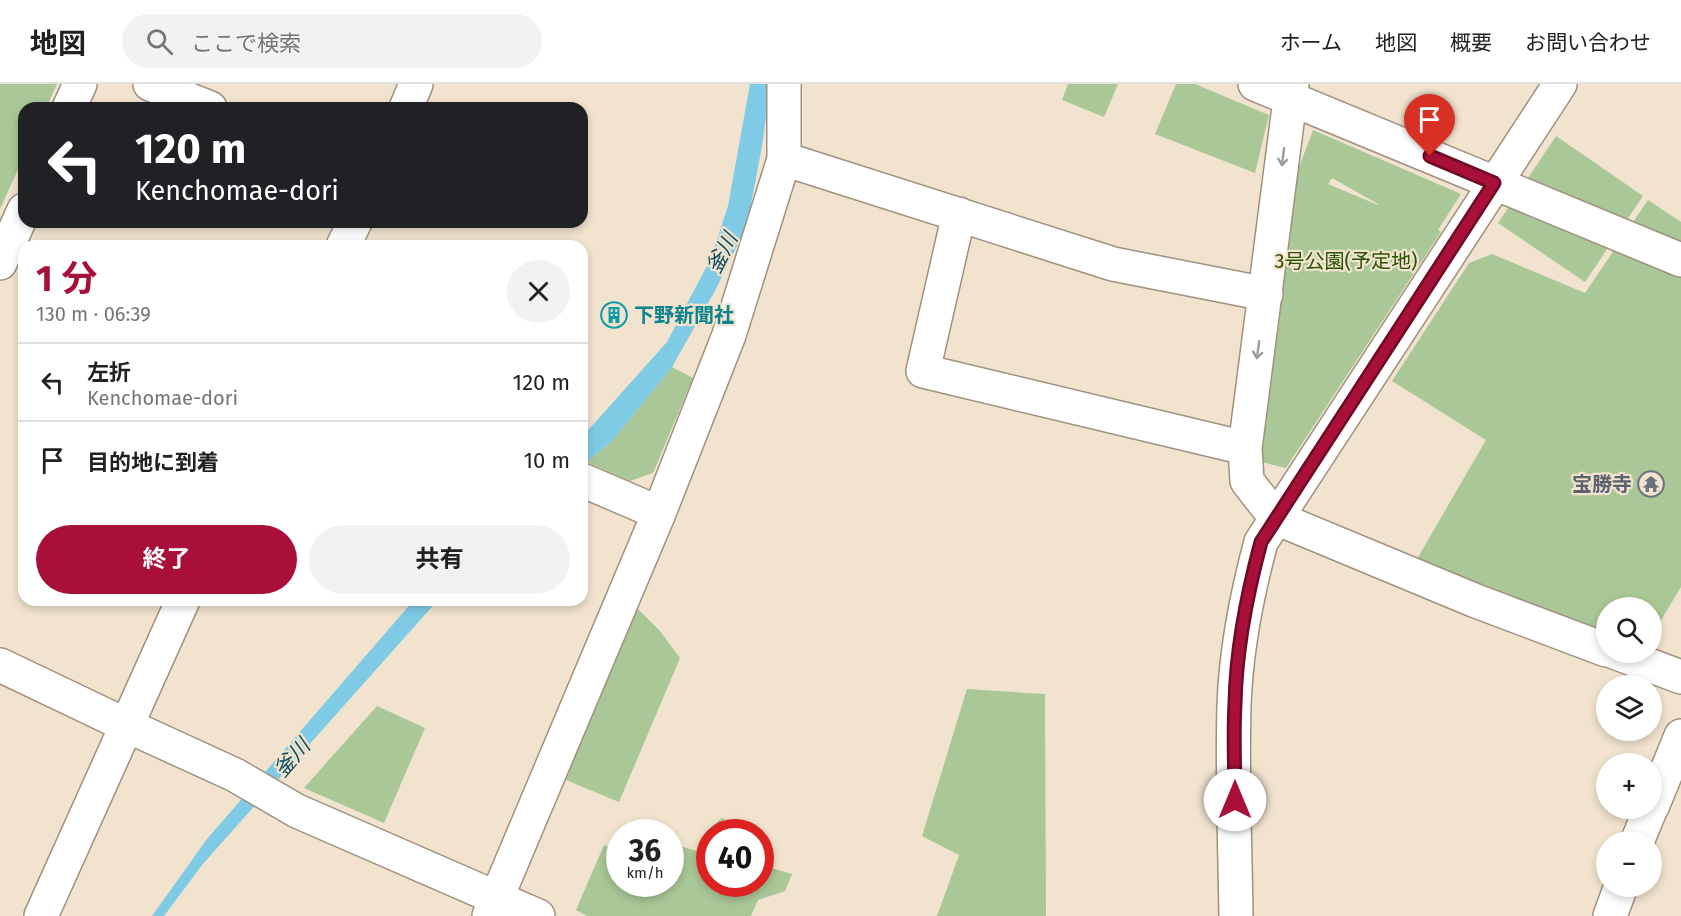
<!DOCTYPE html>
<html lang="ja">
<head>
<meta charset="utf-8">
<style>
  body { margin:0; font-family:"Fira Sans","Noto Sans JP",sans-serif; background:#f2f2f2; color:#202124; height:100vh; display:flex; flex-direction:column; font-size:22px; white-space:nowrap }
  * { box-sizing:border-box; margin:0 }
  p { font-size:20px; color:#757577 }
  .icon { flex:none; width:33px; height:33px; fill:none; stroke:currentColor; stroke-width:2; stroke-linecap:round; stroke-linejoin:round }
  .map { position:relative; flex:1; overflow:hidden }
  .details { position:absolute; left:18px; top:156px; width:570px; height:366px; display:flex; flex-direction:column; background:#fff; border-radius:18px; box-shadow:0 3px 9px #0003 }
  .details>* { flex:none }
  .guide { position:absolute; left:18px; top:18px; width:570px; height:126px; border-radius:18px; box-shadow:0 3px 9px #0003; background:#202124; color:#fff; overflow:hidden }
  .buttons { position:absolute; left:1596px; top:513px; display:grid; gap:12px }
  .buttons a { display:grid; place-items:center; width:66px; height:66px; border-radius:50%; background:#fff; box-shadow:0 3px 9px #0003; font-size:30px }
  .speed { position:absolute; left:606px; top:735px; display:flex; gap:12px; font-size:30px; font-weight:700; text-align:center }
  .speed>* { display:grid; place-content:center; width:78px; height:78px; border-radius:50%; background:#fff; box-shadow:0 3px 9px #0003; line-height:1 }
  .speed small { font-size:15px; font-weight:400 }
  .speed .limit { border:9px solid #d22; background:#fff; color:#111 }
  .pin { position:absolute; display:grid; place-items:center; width:51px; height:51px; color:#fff; margin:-62px -26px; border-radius:50% 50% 50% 0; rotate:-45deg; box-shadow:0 0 6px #0007 }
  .pin .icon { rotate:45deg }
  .me { position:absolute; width:66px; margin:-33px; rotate:0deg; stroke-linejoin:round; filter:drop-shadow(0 0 4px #0008) }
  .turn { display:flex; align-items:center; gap:21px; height:126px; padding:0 18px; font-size:27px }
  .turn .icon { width:78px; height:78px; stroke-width:2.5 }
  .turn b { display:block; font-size:42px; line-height:51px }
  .round { display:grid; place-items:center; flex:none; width:63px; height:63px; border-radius:32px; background:#f2f2f2 }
  .headline { display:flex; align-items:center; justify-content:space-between; height:102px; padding:0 18px }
  h1 { font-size:36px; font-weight:700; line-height:45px; color:#a8103a }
  .primary-button { display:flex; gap:12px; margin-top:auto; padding:12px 18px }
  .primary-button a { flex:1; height:69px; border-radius:36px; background:#a8103a; color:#fff; font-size:24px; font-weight:700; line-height:69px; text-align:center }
  .primary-button a+a { background:#f2f2f2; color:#202124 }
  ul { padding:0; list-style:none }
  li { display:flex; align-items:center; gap:18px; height:78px; padding:0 18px; border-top:2px solid #e0e0e0 }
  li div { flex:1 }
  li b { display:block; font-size:22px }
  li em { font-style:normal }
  header { display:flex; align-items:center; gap:36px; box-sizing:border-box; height:84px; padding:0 30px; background:#fff; border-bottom:2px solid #e0e0e0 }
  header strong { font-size:28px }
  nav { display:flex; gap:33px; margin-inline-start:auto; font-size:21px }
  .search { width:420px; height:54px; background:#f2f2f2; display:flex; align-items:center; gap:15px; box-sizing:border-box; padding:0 21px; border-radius:33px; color:#757577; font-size:22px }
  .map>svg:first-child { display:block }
  .green { fill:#a9c797; fill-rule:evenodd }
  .water { fill:#7fcae5 }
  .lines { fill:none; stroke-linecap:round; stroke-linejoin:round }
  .minor-casing { stroke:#9f917e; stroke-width:36 }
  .tertiary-casing { stroke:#9f917e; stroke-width:36 }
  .minor { stroke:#fff; stroke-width:33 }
  .tertiary { stroke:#fff; stroke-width:33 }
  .oneway { stroke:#9e9c98 }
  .route-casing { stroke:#6d0a26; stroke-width:15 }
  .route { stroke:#a8103a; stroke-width:10 }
  .labels { text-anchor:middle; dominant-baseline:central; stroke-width:4.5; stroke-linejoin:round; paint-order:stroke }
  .park-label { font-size:20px; fill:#2a5302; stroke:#f1e3ce }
  .culture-label { font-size:20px; font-weight:bold; fill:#0d838f; stroke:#f1e3ce; text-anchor:start }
  .worship-label { font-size:20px; font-weight:bold; fill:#5b616d; stroke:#f1e3ce; text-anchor:end }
  .water-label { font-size:21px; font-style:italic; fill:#0a4c5f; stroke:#f1e3ce }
</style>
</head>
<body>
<header>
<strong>地図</strong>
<div class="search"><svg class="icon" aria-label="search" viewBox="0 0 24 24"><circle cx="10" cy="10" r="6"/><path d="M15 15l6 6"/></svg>ここで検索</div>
<nav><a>ホーム</a><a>地図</a><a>概要</a><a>お問い合わせ</a></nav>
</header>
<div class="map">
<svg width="1681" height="832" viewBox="0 0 1681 832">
  <rect width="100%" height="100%" fill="#f1e3ce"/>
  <path class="green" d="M 0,0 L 57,0 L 46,24 L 24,24 L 24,72 L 0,125 Z
    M 1068,0 L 1118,0 L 1104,33 L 1062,16 Z
    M 1176,0 L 1195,0 L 1269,31 L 1255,89 L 1155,50 Z
    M 1313,46 L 1461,110 L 1438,146 L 1441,148 L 1286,384 L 1257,377 L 1293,85 L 1298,86 ZM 1332,94 L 1378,120 L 1378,121 L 1328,100 Z
    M 1556,52 L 1643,112 L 1585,198 L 1498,139 Z
    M 1648,116 L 1681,138 L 1681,503 L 1652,551 L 1652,524 L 1606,524 L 1606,547 L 1523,518 L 1417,475 L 1486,356 L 1392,297 L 1469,179 L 1492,170 L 1585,209 Z
    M 672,283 L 693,294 L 653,389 L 630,397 L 587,378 L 612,357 Z
    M 635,522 L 660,547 L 680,574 L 619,718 L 566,696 Z
    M 967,605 L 1045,610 L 1046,832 L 937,832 L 959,771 L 922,752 Z
    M 377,622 L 425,644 L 384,739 L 304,704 Z
    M 722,734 L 740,746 L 740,748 L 710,748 L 710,800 L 760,800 L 761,781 L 792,790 L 785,807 L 758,816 L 751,832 L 587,832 L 576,826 L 604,761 L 619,769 L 620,800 L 670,800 L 671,759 L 700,768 L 707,747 Z"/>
  <path class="water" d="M 750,0 L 768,0 L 769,10 L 762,62 L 747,141 L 716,205 L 672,283 L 612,357 L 582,382 L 582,353 L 667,258 L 711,174 L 728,122 Z
    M 414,516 L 438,516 L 202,781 L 164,832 L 152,832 L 207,755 Z"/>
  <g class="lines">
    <g class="minor-casing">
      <path id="minor" d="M 150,0 L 210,24
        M 1292,0 L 1245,364 L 1247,397 L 1276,434 L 1476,517 L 1606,566
        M 69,24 L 80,0
        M 406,24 L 416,0
        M 784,75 L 1113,180 L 1266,210
        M 959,130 L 923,287 L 1245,364
        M 343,162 L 355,138
        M 0,179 L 24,126
        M 582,396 L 659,429
        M 1614,568 L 1681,593
        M 0,581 L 128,642 L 235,691 L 297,727 L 538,832
        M 1652,723 L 1681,652
        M 1637,758 L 1651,724
        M 41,832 L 183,516
        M 489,832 L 659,429 L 729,251 L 784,75 L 784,0
        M 1610,832 L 1621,802"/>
    </g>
    <g class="tertiary-casing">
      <path id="tertiary" d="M 1255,0 L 1681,176
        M 1236,832 C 1235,762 1232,691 1234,621 C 1236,566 1247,510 1261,458 L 1560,0"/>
    </g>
    <use href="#minor" class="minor"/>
    <use href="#tertiary" class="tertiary"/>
  </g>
  <defs><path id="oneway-shaft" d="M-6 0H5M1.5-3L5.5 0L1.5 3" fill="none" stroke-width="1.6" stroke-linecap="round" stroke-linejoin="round" transform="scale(1.5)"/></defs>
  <g class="oneway">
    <use href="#oneway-shaft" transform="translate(1283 73) rotate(97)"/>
    <use href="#oneway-shaft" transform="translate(1258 266) rotate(98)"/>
  </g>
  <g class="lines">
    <g class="route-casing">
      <path id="route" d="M 1235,716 C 1235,684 1233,652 1235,620 C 1236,566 1247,510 1261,458 L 1494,99 L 1430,72"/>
    </g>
    <use href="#route" class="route"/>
  </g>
  <defs>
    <g id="building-ring" transform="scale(1.35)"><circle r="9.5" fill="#f1e3ce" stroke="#0f9aa8" stroke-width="1.5"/><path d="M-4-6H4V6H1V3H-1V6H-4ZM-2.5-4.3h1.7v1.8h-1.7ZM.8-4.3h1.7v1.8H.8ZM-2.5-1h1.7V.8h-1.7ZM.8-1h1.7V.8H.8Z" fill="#0f9aa8"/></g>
    <g id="temple-ring" transform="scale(1.35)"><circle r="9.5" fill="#f1e3ce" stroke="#6b7280" stroke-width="1.5"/><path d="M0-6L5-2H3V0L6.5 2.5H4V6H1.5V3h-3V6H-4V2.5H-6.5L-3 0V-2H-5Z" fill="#6b7280"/></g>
  </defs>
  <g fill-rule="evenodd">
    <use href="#building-ring" x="614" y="231"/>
    <use href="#temple-ring" x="1651" y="400"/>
  </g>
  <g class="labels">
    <g class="park-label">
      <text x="1346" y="177">3号公園(予定地)</text>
    </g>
    <g class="culture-label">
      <text x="634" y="231">下野新聞社</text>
    </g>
    <g class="worship-label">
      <text x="1632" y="400">宝勝寺</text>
    </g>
    <g class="water-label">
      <text transform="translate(722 169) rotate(-63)">釜川</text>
      <text transform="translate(292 674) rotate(-49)">釜川</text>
    </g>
  </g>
</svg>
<div class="buttons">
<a><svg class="icon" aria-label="search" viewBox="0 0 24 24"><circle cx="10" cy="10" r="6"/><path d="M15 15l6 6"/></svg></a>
<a><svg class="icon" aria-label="layers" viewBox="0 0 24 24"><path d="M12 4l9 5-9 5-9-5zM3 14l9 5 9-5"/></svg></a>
<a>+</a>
<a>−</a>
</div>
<div class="speed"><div>36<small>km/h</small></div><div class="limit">40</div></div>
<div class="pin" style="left:1430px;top:72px;background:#d93025"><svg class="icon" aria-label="arrive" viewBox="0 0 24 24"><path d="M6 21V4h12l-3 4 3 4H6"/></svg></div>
<svg class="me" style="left:1235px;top:716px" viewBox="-20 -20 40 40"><circle r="19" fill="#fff"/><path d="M0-13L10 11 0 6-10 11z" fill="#a8103a"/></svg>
<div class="guide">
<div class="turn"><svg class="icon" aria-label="left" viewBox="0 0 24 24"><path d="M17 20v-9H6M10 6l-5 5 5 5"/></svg><div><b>120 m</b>Kenchomae-dori</div></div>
</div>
<section class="details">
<div class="headline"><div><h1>1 分</h1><p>130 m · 06:39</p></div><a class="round"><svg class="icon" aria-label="close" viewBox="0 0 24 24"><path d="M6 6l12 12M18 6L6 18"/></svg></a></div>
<ul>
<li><svg class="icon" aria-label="left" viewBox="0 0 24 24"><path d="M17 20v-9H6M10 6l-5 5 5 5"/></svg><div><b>左折</b><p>Kenchomae-dori</p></div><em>120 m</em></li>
<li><svg class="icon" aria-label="arrive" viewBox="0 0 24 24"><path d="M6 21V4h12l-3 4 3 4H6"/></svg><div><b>目的地に到着</b></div><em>10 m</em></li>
</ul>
<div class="primary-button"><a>終了</a><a>共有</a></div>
</section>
</div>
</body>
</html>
